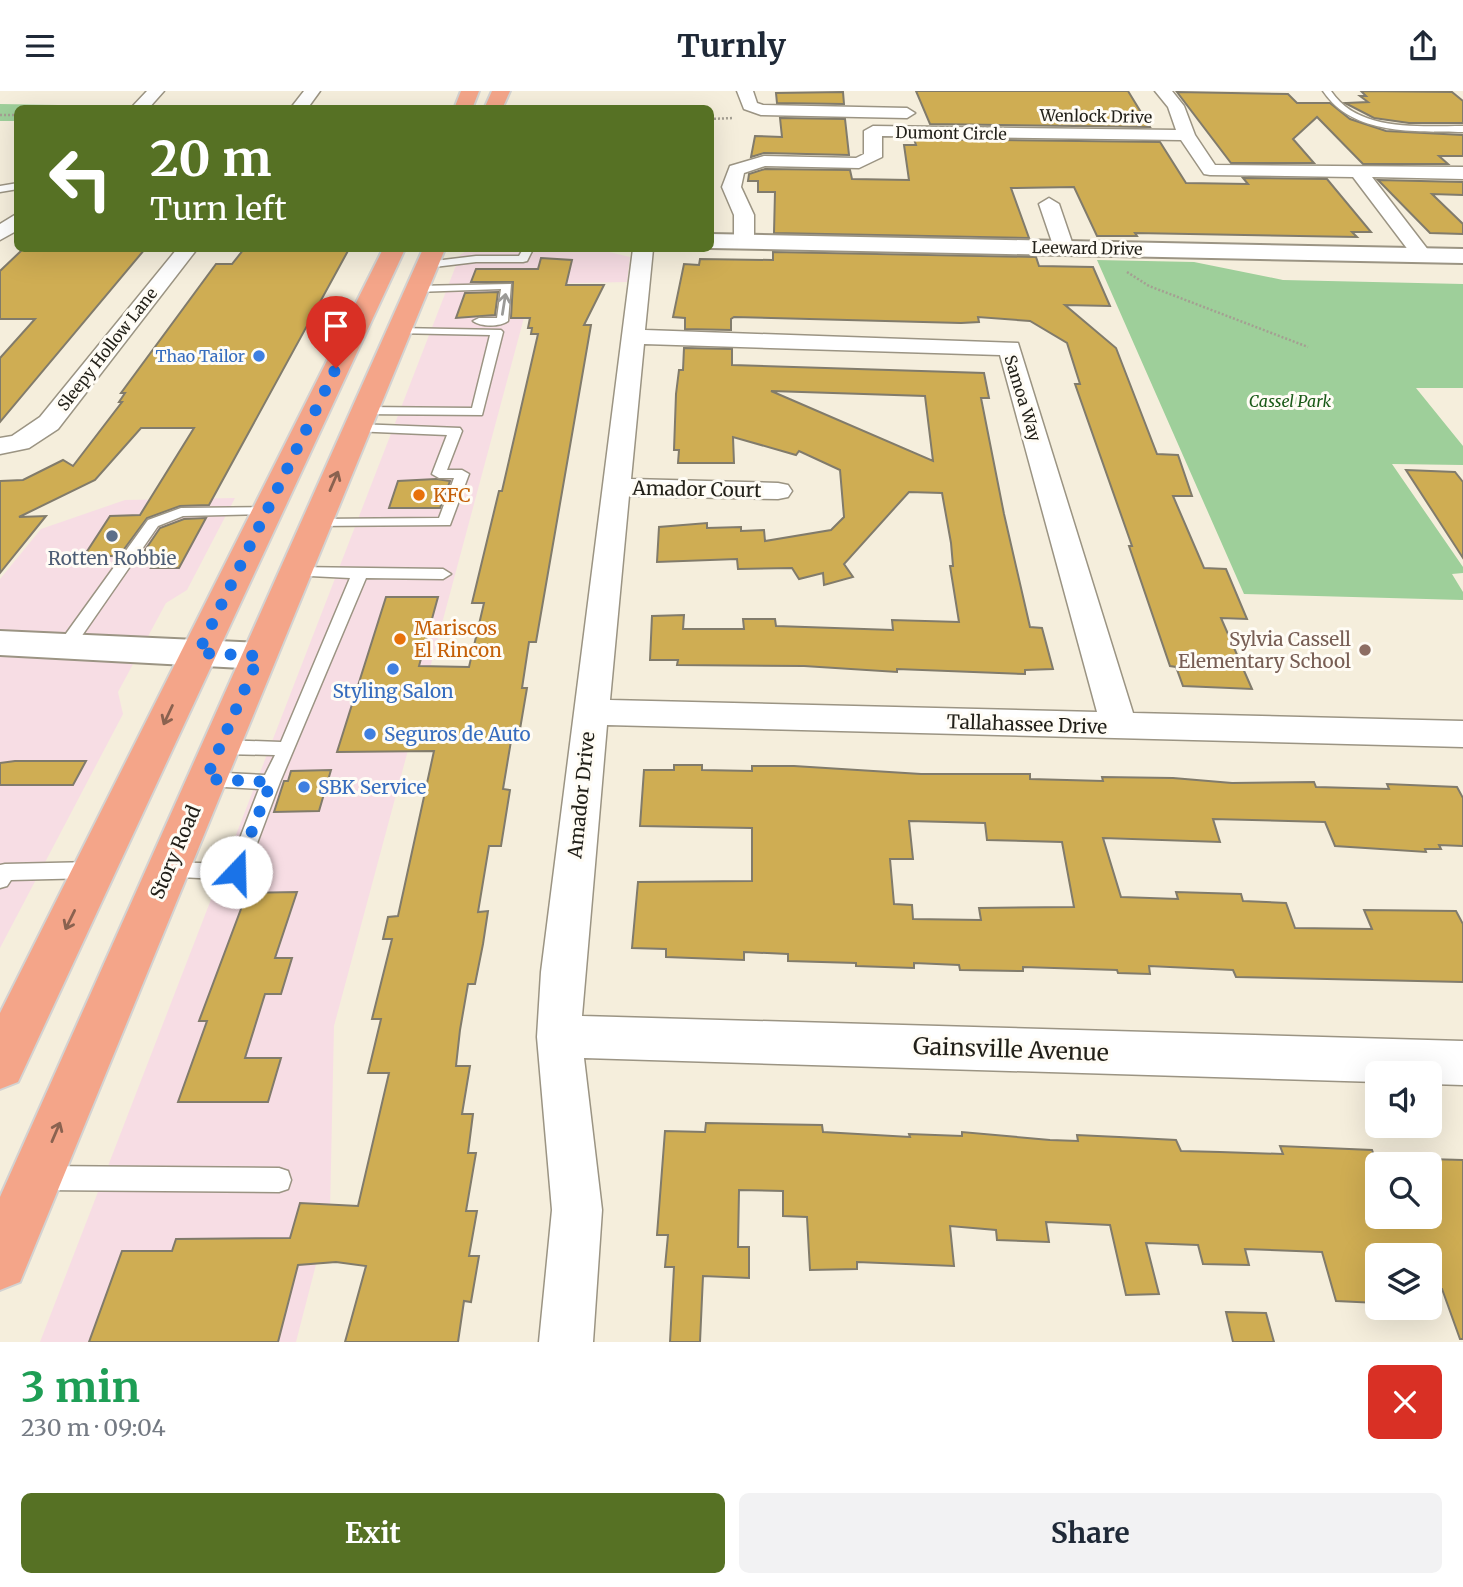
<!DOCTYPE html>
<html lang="en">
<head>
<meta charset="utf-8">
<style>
  body { margin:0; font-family:Merriweather,serif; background:#f2f2f3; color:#1f2937; height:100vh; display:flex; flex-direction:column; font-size:26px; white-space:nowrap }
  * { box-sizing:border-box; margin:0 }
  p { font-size:23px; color:#747a83 }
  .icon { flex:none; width:38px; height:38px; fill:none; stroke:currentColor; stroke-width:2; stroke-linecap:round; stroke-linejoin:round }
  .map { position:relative; height:1251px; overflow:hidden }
  .drawer { display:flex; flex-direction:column; background:#fff; flex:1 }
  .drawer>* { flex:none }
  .banner { position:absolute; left:14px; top:14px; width:700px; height:147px; border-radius:10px; box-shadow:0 7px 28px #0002; background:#567124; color:#fff; overflow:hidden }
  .controls { position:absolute; left:1365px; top:970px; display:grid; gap:14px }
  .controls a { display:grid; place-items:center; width:77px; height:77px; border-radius:10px; background:#fff; box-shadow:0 7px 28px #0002; font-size:35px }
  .pin { position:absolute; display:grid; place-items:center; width:60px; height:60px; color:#fff; margin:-72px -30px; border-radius:50% 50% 50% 0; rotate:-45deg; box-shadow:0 0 7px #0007 }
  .pin .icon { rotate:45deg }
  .me { position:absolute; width:77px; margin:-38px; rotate:21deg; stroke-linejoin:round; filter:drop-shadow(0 0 5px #0008) }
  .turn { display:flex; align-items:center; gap:24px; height:147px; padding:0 21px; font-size:32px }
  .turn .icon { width:91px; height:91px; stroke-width:2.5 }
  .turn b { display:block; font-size:49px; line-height:60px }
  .round { display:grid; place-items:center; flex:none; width:74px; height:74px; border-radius:10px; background:#f2f2f3 }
  .head { display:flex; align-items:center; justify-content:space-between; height:119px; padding:0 21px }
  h1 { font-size:42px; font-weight:700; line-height:52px; color:#1e9e55 }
  .cta { display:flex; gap:14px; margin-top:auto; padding:14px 21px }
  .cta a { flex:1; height:80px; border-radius:10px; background:#567124; color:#fff; font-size:28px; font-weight:700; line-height:80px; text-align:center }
  .cta a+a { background:#f2f2f3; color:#1f2937 }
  header { display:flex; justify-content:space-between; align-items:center; height:91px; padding:0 21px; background:#fff; font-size:32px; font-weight:700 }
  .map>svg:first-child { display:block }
  .commercial { fill:#f7dde4 }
  .green { fill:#9ecf9a }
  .building { fill:#cfad53; stroke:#817b6b; stroke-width:2; fill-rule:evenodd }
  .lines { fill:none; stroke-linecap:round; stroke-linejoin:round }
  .service-casing { stroke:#9b9483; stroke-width:3 }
  .minor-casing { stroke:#9b9483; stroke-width:3 }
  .tertiary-casing { stroke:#9b9483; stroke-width:4 }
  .secondary-casing { stroke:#9b9483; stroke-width:4 }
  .primary-casing { stroke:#d3d2d1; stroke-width:4 }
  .path { stroke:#a49f92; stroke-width:2.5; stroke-dasharray:2 2; stroke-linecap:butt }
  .service { fill:#fff; fill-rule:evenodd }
  .minor { fill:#fff; fill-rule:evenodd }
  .tertiary { fill:#fff; fill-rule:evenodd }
  .secondary { fill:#fff; fill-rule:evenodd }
  .primary { fill:#f4a589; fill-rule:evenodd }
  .oneway { stroke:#9b9a97 }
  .oneway2 { stroke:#8a6250 }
  .route { stroke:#1a73e8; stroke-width:12; stroke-dasharray:0 21.6 }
  .shop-dot { fill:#3f7fe0; stroke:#fffcf5; stroke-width:2.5 }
  .food-dot { fill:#e8710a; stroke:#fffcf5; stroke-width:2.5 }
  .service-dot { fill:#5c6f8a; stroke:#fffcf5; stroke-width:2.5 }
  .education-dot { fill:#8d6e63; stroke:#fffcf5; stroke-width:2.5 }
  .labels { text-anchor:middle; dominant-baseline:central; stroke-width:6; stroke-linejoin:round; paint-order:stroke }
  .far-street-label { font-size:16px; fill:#211f18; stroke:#fffcf5 }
  .far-shop-label { font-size:16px; fill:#366cbe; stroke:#fffcf5; text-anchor:end }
  .far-park-label { font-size:16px; font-style:italic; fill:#1a5a18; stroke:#fffcf5 }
  .street-label { font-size:19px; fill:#211f18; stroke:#fffcf5 }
  .food-label { font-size:19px; fill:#c56008; stroke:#fffcf5; text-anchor:start }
  .service-label { font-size:19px; fill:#4e5e75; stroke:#fffcf5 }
  .education-label { font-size:19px; fill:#785e54; stroke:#fffcf5; text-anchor:end }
  .shop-label { font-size:19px; fill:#366cbe; stroke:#fffcf5; text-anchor:start }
  .near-street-label { font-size:23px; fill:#211f18; stroke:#fffcf5 }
</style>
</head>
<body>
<header><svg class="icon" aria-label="menu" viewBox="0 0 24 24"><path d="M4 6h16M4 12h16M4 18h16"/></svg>Turnly<svg class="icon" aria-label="share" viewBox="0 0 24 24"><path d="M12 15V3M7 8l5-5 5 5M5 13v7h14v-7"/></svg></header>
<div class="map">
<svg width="1463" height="1251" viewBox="0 0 1463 1251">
  <rect width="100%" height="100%" fill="#f5eedc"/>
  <path class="commercial" d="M 468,159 L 609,161 L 630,166 L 627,191 L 533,193 L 334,935 L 330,1119 L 296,1251 L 40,1251 L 460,164 Z
    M 235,407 L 187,499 L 166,512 L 118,601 L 123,623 L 0,857 L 0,488 L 41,438 L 125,409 Z"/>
  <path class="green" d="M 0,13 L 117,15 L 115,18 L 18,18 L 17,30 L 0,30 Z
    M 1097,169 L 1194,171 L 1283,189 L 1463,193 L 1463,297 L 1416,297 L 1463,355 L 1463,374 L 1392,373 L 1463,476 L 1463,482 L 1452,483 L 1463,501 L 1463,509 L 1244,503 Z"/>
  <path class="building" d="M 916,0 L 1128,0 L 1150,36 L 930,33 Z
    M 1361,0 L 1452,1 L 1463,10 L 1463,32 L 1409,32 L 1374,27 L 1345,12 L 1368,11 L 1360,5 L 1366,5 Z
    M 843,1 L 844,13 L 777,12 L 776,2 Z
    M 1177,1 L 1288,3 L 1297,12 L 1330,12 L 1350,28 L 1386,40 L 1463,44 L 1463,65 L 1439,65 L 1448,73 L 1363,73 L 1317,26 L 1293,48 L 1314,72 L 1231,72 Z
    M 780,27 L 845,28 L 849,64 L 764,62 L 751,66 L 755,45 L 782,46 Z
    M 914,48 L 1160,51 L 1186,92 L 1248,93 L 1243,87 L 1327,88 L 1371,141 L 1352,141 L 1357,146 L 1135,142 L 1137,145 L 1097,145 L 1074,96 L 1011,97 L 1029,147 L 774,142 L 775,101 L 758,101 L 758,90 L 748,90 L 749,83 L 765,78 L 850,79 L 852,88 L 909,89 L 904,54 L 916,54 Z
    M 1378,89 L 1463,91 L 1463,104 L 1432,103 L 1463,133 L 1463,143 L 1430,142 Z
    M 23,158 L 145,158 L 0,331 L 0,267 L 35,228 L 0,228 L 0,180 Z
    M 244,158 L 349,158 L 209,414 L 180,415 L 147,427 L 119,465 L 84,465 L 110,425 L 140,424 L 194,337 L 141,337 L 95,389 L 19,426 L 46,425 L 0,482 L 0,390 L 23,389 L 63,369 L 73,375 L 122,311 L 119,311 L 125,302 L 121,302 L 216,173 L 232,173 Z
    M 773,161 L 1036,166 L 1039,175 L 1093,176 L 1110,215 L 1065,214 L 1116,257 L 1157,363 L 1178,364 L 1192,405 L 1173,405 L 1204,477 L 1226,478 L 1247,528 L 1221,527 L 1252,598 L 1183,595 L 1176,576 L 1170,575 L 1129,455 L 1132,455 L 1075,293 L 1080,293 L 1067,252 L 1030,230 L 978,226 L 979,231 L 961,232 L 734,226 L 731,228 L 731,239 L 685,238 L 685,227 L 673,226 L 684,173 L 699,174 L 700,168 L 773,169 Z
    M 541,167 L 572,169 L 566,194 L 604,194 L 584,234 L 591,234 L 536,551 L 529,551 L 522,597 L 527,597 L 519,644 L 512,644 L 503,698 L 510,699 L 501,755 L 489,755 L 478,821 L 488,820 L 483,853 L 475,893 L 468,893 L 460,939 L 456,975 L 470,975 L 462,1023 L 473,1023 L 468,1062 L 476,1062 L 466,1120 L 477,1120 L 469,1165 L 479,1165 L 471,1211 L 464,1210 L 458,1251 L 345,1251 L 366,1175 L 336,1171 L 298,1174 L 278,1251 L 89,1251 L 122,1160 L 172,1160 L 176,1148 L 290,1147 L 300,1112 L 358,1115 L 389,982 L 368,982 L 381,928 L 372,928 L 392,848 L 383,848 L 388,826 L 398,825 L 434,660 L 337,661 L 386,506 L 438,506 L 419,575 L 469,576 L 484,512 L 472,512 L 499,400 L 502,400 L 538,243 L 531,243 L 532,237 L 528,237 L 530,227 L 511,227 L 513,191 L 471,191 L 476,178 L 538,178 Z
    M 498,201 L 495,224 L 456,227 L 465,202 Z
    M 684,257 L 732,258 L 732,274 L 984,282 L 989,307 L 981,307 L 1004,423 L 1030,536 L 1042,537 L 1053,578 L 1025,579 L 1025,583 L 897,578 L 897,581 L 804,575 L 677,574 L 678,569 L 650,569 L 652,525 L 684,524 L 683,538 L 744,538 L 743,528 L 775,528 L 776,535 L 893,539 L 892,529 L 959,531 L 950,475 L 953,475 L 951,452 L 942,402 L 909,401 L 844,473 L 853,486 L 824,494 L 823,482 L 799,488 L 792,477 L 738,478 L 737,468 L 657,471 L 659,436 L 707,432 L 707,437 L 741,436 L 741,440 L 764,439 L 765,450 L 831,439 L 844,426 L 840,379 L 799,360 L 796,364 L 733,346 L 734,372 L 678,372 L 679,359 L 674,359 L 676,303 L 679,279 L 683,279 ZM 771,300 L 925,305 L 933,370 Z
    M 1406,379 L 1455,381 L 1463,391 L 1463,467 Z
    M 436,388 L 450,390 L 440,417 L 389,417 L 398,390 Z
    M 206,427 L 179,477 L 151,477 L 158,465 L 141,465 L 160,437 L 184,428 Z
    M 15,670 L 86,670 L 73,694 L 0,694 L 0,672 Z
    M 674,674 L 702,674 L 702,679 L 752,680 L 752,675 L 794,675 L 921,683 L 1030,683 L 1030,688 L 1103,690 L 1102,686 L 1173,687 L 1232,692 L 1314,691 L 1316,696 L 1389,698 L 1387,693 L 1457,696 L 1463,707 L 1463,755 L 1439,754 L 1441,758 L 1425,758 L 1426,761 L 1335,755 L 1325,731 L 1213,728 L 1220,751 L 1103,747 L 1121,806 L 1178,808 L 1176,801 L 1241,803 L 1243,810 L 1286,812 L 1295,837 L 1372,838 L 1364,819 L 1456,820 L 1463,833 L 1463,891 L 1236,886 L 1233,879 L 1149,875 L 1150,883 L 1118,882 L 1117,879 L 1023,876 L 1023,880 L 960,879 L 959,874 L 914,872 L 914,877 L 856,875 L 856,872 L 788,870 L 788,863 L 744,861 L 744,869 L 666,866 L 666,858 L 632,857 L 638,791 L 752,790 L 752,737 L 640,735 L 644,679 L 674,679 ZM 909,730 L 985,732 L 987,749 L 1062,751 L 1074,816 L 979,817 L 981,829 L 913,828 L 912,814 L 894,813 L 890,768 L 913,768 Z
    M 331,679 L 319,720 L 274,721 L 284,690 L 288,690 L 291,680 Z
    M 297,801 L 275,867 L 292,867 L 281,903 L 265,903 L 245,967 L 281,967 L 268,1011 L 178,1011 L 207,930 L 199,930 L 247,802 Z
    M 706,1032 L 822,1034 L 823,1041 L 910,1046 L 909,1043 L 962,1045 L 962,1041 L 1050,1049 L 1078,1050 L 1077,1044 L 1119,1046 L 1176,1049 L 1181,1060 L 1220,1061 L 1283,1063 L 1280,1055 L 1372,1059 L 1377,1073 L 1377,1125 L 1430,1125 L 1429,1068 L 1463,1069 L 1463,1248 L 1460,1248 L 1442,1198 L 1430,1198 L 1430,1164 L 1377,1164 L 1377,1185 L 1367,1184 L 1377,1212 L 1336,1210 L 1322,1161 L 1245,1158 L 1249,1174 L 1203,1173 L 1198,1154 L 1146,1152 L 1159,1203 L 1126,1204 L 1110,1134 L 1046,1131 L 1049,1151 L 997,1149 L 996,1139 L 950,1135 L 954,1175 L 857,1171 L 857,1178 L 810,1179 L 807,1126 L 783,1125 L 783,1100 L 739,1099 L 738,1156 L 749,1156 L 749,1187 L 703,1185 L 700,1251 L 670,1251 L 674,1176 L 665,1176 L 668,1144 L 657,1144 L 665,1040 L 705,1041 Z
    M 1226,1221 L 1266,1222 L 1274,1251 L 1233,1251 Z"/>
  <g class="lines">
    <g class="service-casing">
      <path id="service" d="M 1323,0 L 1331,0 C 1358,41 1419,35 1463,35 L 1463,41 C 1415,40 1353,45 1323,0 Z
        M 18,92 L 18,98 L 0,101 L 0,95 Z
        M 523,158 L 533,158 L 527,170 L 523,171 L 476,171 L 426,177 L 421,174 L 426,171 L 476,165 L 519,165 Z
        M 511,193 L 508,230 C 500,236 481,236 473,230 L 479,227 L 497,227 L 501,198 L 416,201 L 411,198 L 416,195 Z
        M 398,237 L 501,239 L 503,241 L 482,324 L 359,323 L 358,320 L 364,316 L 472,317 L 490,244 L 394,242 L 392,240 Z
        M 357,333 L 460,337 L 462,340 L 447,379 L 462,379 L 469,383 L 450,434 L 311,435 L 311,429 L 316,428 L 439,427 L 454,387 L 439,387 L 432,383 L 447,344 L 352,340 L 350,337 Z
        M 267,416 L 274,420 L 272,423 L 183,425 L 158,435 L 72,559 L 60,559 L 58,555 L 60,551 L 148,429 L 181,417 Z
        M 295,476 L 443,478 L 451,483 L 443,488 L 366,487 L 280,691 L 244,787 L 237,789 L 161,785 L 158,779 L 161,773 L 168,771 L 230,773 L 259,698 L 206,695 L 199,693 L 197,688 L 199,683 L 206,681 L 265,684 L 275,664 L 220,663 L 214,661 L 211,656 L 214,651 L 220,649 L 281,651 L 350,487 L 290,484 L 287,481 L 290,478 Z
        M 93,771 L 100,773 L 103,779 L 100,785 L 93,787 L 11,789 L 7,795 L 0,797 L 0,774 L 5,773 Z
        M 39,1075 L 279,1077 L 288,1080 L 291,1089 L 288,1098 L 279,1101 L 39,1099 L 30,1096 L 27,1087 L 30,1078 Z"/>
    </g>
    <g class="minor-casing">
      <path id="minor" d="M 147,0 L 164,0 L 148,18 L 130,18 Z
        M 304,0 L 320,0 L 307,18 L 290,18 Z
        M 737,0 L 753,0 L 757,12 L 763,14 L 907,17 L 915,22 L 907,27 L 761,24 L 744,18 Z
        M 1155,0 L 1172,0 L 1184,15 L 1195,44 L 1215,74 L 1463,76 L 1463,88 L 1372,86 L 1432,164 L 1422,170 L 1415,168 L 1353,86 L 1210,84 L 1204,83 L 1181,49 L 882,45 L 882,66 L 859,77 L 765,75 L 744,82 L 741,96 L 754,124 L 754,151 L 744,157 L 734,151 L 734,124 L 722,96 L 730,75 L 764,65 L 856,67 L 864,63 L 864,40 L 873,35 L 1176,39 L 1168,16 Z
        M 1049,107 L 1059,113 L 1074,157 L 1071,161 L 1064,163 L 1054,157 L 1039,113 Z
        M 18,122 L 18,139 L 0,149 L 0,133 Z
        M 177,158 L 197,158 L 58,338 L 29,357 L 0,363 L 0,347 L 12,345 L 40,326 Z
        M 633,158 L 653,158 L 645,239 L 1018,252 L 1133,622 L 1463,630 L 1463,656 L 607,634 L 582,925 L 1463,950 L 1463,994 L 1430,993 L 1430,982 L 1377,982 L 1377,991 L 584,967 L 602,1119 L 593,1251 L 539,1251 L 552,1119 L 537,946 L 541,881 ZM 644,253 L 1000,264 L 1097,621 L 610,609 L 629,405 L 778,408 L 788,406 L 792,400 L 788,394 L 778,392 L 631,388 Z"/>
    </g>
    <g class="tertiary-casing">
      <path id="tertiary" d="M 710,143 L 1463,158 L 1463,172 L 710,157 Z"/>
    </g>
    <g class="secondary-casing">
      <path id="secondary" d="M 0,540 L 259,552 L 272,556 L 277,565 L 272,574 L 259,578 L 0,564 Z"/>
    </g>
    <g class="primary-casing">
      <path id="primary" d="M 461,0 L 479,0 L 472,18 L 454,18 Z
        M 492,0 L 510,0 L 502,18 L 484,18 Z
        M 383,158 L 405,158 L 18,991 L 0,998 L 0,922 Z
        M 423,158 L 445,158 L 20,1191 L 0,1199 L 0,1106 Z"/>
    </g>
    <path class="path" d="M 0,24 L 18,24
      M 710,28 L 734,27
      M 1127,181 L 1149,195 L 1308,256"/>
    <use href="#service" class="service"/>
    <use href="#minor" class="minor"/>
    <use href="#tertiary" class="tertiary"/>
    <use href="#secondary" class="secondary"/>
    <use href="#primary" class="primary"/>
  </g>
  <defs><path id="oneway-shaft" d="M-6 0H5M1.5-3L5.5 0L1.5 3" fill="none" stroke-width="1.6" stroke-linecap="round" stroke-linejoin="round" transform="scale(1.75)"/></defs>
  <use class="oneway" href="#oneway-shaft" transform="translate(504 213) rotate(-81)"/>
  <g class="oneway2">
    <use href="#oneway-shaft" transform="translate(334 390) rotate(-67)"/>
    <use href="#oneway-shaft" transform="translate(168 624) rotate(115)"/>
    <use href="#oneway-shaft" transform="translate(70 829) rotate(116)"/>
    <use href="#oneway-shaft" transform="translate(56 1041) rotate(-67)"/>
  </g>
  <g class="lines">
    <path class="route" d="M 236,781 L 271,691 L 206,688 L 259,565 L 198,562 L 336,277"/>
  </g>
  <g class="shop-dot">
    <circle cx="259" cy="265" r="7"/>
    <circle cx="393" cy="578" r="7"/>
    <circle cx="370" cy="643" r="7"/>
    <circle cx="304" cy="696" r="7"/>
  </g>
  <g class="food-dot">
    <circle cx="419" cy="404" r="7"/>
    <circle cx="400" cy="548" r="7"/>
  </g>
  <circle class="service-dot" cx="112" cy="445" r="7"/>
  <circle class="education-dot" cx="1365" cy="559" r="7"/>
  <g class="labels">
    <g class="far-street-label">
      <text transform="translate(1096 25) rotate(1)">Wenlock Drive</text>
      <text transform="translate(951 42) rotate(1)">Dumont Circle</text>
      <text transform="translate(1087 157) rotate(1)">Leeward Drive</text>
      <text transform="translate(107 258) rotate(-52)">Sleepy Hollow Lane</text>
      <text transform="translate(1023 307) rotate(73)">Samoa Way</text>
    </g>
    <g class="far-shop-label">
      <text x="245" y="265">Thao Tailor</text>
    </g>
    <g class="far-park-label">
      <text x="1290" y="310">Cassel Park</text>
    </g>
    <g class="street-label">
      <text transform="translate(697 398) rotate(1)">Amador Court</text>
      <text transform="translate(1027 633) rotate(2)">Tallahassee Drive</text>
      <text transform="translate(581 704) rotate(-84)">Amador Drive</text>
      <text transform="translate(175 761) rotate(-67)">Story Road</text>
    </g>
    <g class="food-label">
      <text x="433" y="404">KFC</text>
      <text x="414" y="537">Mariscos<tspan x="414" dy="22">El Rincon</tspan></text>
    </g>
    <g class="service-label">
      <text x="112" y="467">Rotten Robbie</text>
    </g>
    <g class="education-label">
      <text x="1351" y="548">Sylvia Cassell<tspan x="1351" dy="22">Elementary School</tspan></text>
    </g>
    <g class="shop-label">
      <text x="393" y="600" text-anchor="middle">Styling Salon</text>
      <text x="384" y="643">Seguros de Auto</text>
      <text x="318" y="696">SBK Service</text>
    </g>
    <g class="near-street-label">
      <text transform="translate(1011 958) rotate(2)">Gainsville Avenue</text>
    </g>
  </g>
</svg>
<div class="controls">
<a><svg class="icon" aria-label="sound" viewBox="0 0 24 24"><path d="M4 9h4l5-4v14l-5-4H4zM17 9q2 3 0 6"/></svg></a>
<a><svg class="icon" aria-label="search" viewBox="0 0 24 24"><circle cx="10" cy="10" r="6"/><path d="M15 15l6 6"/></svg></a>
<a><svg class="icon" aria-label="layers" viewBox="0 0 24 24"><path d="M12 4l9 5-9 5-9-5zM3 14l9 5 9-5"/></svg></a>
</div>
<div class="pin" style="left:336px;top:277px;background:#d93025"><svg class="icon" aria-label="arrive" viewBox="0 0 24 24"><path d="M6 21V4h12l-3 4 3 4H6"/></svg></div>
<svg class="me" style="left:236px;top:781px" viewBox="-20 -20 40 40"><circle r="19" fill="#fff"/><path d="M0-13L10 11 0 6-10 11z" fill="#1a73e8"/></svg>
<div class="banner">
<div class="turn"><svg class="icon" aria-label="left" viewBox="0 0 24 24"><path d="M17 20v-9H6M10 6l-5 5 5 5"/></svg><div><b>20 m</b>Turn left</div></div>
</div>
</div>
<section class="drawer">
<div class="head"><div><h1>3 min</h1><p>230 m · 09:04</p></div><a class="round" style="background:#d93025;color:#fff"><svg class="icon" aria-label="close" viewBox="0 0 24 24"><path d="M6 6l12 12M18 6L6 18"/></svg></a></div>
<div class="cta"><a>Exit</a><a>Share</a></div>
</section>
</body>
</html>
